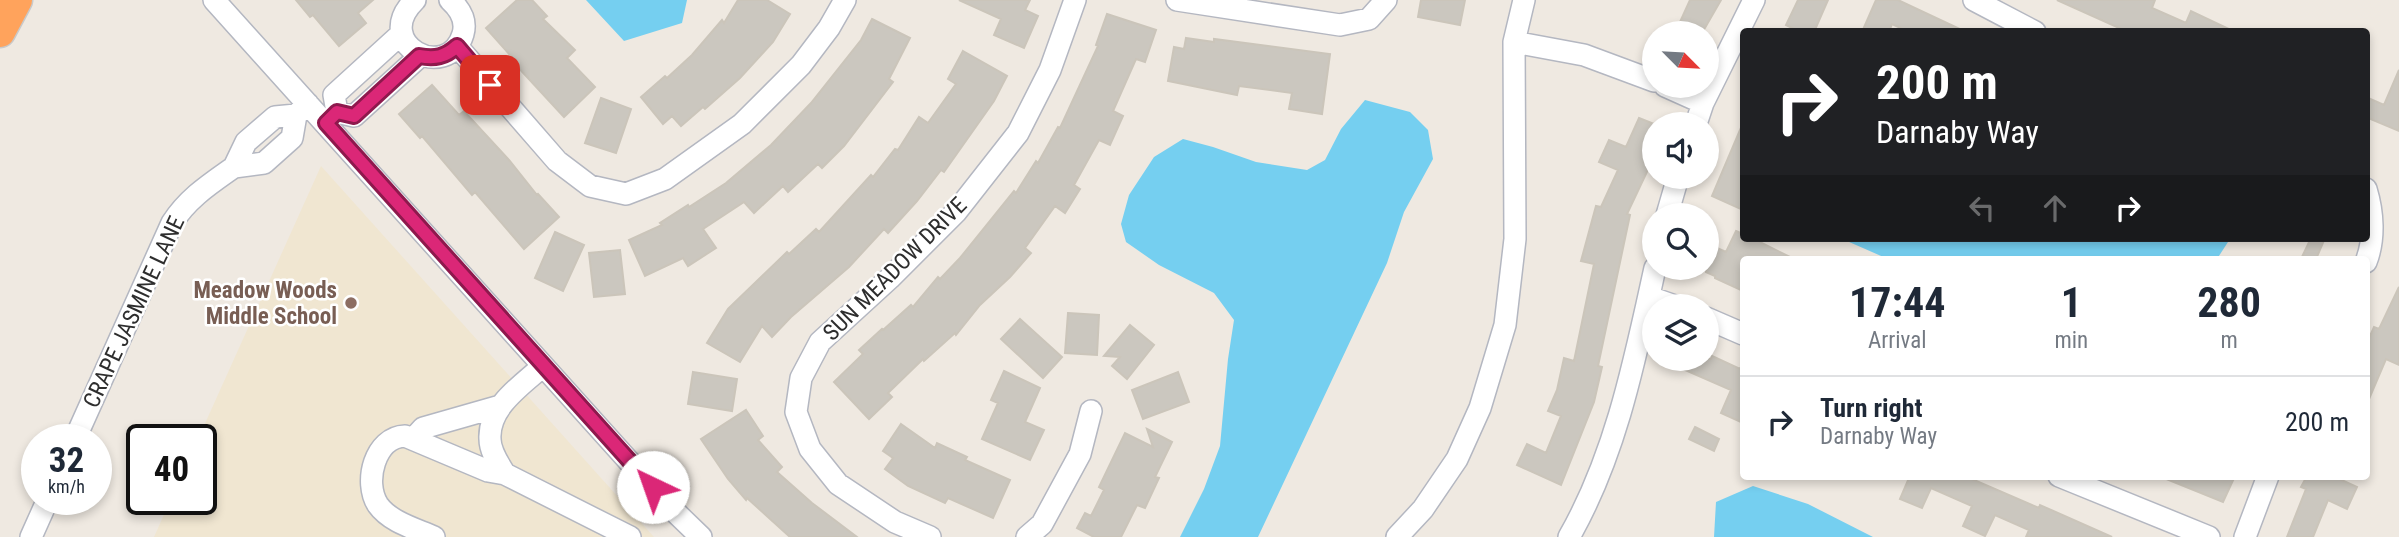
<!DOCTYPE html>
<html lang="en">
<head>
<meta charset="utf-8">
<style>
  body { margin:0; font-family:"Roboto Condensed",sans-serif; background:#f2f2f3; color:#1f2937; height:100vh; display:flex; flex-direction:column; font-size:26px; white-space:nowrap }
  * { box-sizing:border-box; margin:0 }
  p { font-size:23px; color:#747a83 }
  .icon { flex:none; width:38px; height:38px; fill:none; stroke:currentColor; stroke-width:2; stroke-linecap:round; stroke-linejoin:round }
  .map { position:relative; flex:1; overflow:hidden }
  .drawer { position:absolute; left:1740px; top:256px; width:630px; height:224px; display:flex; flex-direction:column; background:#fff; border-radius:7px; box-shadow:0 4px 10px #0003 }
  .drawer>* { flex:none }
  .top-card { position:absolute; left:1740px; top:28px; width:630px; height:214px; border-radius:7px; box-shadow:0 4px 10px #0003; background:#202124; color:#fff; overflow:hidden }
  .needle { width:46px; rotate:114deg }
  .buttons { position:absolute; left:1642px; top:21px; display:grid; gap:14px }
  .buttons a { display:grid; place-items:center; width:77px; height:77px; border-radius:50%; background:#fff; box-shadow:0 4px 10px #0003; font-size:35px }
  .speed { position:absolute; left:21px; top:424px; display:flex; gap:14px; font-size:35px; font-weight:700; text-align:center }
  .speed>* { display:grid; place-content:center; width:91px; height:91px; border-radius:50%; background:#fff; box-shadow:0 4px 10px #0003; line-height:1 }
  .speed small { font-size:18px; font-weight:400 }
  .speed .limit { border:4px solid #111; border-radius:10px; background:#fff; color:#111 }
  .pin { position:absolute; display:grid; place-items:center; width:60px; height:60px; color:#fff; margin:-30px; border-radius:14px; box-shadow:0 4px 10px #0006 }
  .me { position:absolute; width:77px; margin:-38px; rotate:318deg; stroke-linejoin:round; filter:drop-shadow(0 0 5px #0008) }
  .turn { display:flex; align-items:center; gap:24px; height:147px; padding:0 21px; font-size:32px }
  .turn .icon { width:91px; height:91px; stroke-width:2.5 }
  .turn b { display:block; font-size:49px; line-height:60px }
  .lanes { display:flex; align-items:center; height:66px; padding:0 21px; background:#0003; justify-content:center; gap:35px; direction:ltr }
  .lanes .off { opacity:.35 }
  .eta { display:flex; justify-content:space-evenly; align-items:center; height:119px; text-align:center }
  .eta b { font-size:42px; font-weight:700; line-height:49px }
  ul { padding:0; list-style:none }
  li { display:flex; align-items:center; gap:21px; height:91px; padding:0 21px; border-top:2px solid #e0e1e3 }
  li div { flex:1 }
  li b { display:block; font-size:26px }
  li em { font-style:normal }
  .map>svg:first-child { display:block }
  .education { fill:#f0e6d1 }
  .water { fill:#75cff0 }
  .building { fill:#cbc7bf; stroke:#cbc5ba; stroke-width:2 }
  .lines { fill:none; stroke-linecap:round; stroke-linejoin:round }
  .minor-casing { stroke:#b4b7c1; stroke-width:24 }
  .highway-casing { stroke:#c9c9c9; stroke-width:33 }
  .minor { stroke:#fff; stroke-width:21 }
  .highway { stroke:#ffa35c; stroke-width:30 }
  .route-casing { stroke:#8e194d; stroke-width:18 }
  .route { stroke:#db2777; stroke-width:12 }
  .education-dot { fill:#8d6e63; stroke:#fff; stroke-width:2.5 }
  .labels { text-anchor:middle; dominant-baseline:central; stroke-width:5; stroke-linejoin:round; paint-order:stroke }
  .street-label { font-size:23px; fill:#2e2e2e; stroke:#fff }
  .education-label { font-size:23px; font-weight:bold; fill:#785e54; stroke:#fff; text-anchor:end }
</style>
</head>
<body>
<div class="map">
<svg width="2399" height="537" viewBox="0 0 2399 537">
  <rect width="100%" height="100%" fill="#efe9e1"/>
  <path class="education" d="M 321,166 L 654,537 L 154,537 L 171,499 L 201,499 L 201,439 L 198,439 Z"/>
  <path class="water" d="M 586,0 L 687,0 L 682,23 L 624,41 Z
    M 1365,100 L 1410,112 L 1428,130 L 1433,159 L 1404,212 L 1387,263 L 1258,537 L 1180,537 L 1204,489 L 1220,446 L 1228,359 L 1234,320 L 1214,293 L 1159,265 L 1126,242 L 1121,224 L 1129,195 L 1154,157 L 1183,139 L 1213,147 L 1256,162 L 1307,170 L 1325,160 L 1341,129 Z
    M 1840,238 L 2218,238 L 2228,242 L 2217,259 L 1888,259 Z
    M 1753,486 L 1808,504 L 1873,537 L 1714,537 L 1716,502 Z"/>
  <path class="building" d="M 296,0 L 373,0 L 358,13 L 366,23 L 339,46 L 313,15 L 310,17 Z
    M 517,0 L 532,0 L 547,16 L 543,19 L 575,50 L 567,58 L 595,87 L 564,117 L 515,64 L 517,63 L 486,28 Z
    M 738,0 L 767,0 L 790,14 L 773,42 L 740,78 L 705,109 L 703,107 L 681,126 L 672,116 L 663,124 L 641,97 L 665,76 L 667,78 L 692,55 L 722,20 L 724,23 Z
    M 959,0 L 1030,0 L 1025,10 L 1038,16 L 1024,48 L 994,35 L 1001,19 Z
    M 1421,0 L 1465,0 L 1460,25 L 1418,17 Z
    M 1690,0 L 1721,0 L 1702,33 L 1675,33 Z
    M 1798,0 L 1828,0 L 1814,32 L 1800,32 L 1786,25 Z
    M 1876,0 L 1898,0 L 1966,32 L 1909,32 L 1892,24 L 1889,32 L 1862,32 Z
    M 2057,0 L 2155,0 L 2152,8 L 2186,23 L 2191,11 L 2235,32 L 2128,32 Z
    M 1107,14 L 1156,30 L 1145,62 L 1136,59 L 1113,111 L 1123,116 L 1110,145 L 1099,140 L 1074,185 L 1080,189 L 1065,213 L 1055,206 L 1025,248 L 1031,253 L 1010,277 L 980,305 L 956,335 L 955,333 L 924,361 L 923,359 L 888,393 L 892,397 L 869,419 L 834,382 L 863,354 L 859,350 L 882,329 L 883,330 L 911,305 L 913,307 L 938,277 L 940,279 L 960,258 L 1014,191 L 1016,193 L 1036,161 L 1038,163 L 1058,127 L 1060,128 L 1098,46 L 1096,45 Z
    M 872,19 L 910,38 L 889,79 L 893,82 L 844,146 L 822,168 L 818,164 L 788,192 L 783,186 L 754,213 L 744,202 L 703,229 L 716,248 L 688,266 L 683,258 L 645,276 L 629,240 L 662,225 L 660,223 L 688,205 L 689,207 L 726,183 L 771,145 L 811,103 L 861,40 Z
    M 1186,38 L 1214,42 L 1214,39 L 1330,54 L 1322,114 L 1289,109 L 1292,93 L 1239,86 L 1237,95 L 1168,81 L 1174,47 L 1184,49 Z
    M 963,51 L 1007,76 L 994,101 L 944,172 L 941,170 L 917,201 L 888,233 L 884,229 L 849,267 L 791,317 L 772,337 L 762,326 L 740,362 L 707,343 L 728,309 L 787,252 L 789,254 L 816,229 L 819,232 L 871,175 L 873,177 L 895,149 L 898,150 L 919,117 L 928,123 L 956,84 L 948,79 Z
    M 2399,70 L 2399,131 L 2366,117 L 2366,97 L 2384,105 Z
    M 432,85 L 459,115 L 464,111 L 509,160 L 537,195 L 538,194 L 559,217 L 524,249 L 475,192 L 472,195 L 422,136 L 420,138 L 399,114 Z
    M 601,98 L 631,109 L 616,153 L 585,143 Z
    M 1639,118 L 1654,124 L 1654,144 L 1648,157 L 1653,159 L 1627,214 L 1630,215 L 1598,366 L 1602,367 L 1594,402 L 1561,485 L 1517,465 L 1527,444 L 1546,453 L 1561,416 L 1548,411 L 1557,390 L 1564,358 L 1574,361 L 1594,264 L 1581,261 L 1596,206 L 1601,207 L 1618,170 L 1599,162 L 1609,140 L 1626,147 Z
    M 1743,123 L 1743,210 L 1712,196 Z
    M 1736,231 L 1743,234 L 1743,238 L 1752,238 L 1794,259 L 1743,259 L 1743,291 L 1715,278 L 1715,276 L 1706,272 L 1706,243 L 1726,252 Z
    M 555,232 L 584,245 L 563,291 L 535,278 Z
    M 2311,238 L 2325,238 L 2316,259 L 2301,259 Z
    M 620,250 L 625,294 L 594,297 L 589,253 Z
    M 2399,287 L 2399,365 L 2386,359 L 2366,406 L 2366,345 L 2374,327 L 2379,329 Z
    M 1068,313 L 1099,315 L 1097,355 L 1065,353 Z
    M 1020,319 L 1062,357 L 1043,378 L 1001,339 Z
    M 1130,325 L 1154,345 L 1127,379 L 1112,366 L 1120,357 L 1104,356 Z
    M 1712,356 L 1740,369 L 1743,363 L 1743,423 L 1721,413 L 1731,390 L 1660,359 L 1711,359 Z
    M 1004,371 L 1040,388 L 1025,422 L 1044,430 L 1030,460 L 982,439 L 998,403 L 991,400 Z
    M 693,372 L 737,379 L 732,411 L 688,404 Z
    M 1178,372 L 1189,402 L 1143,419 L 1132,390 Z
    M 746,410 L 763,436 L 758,440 L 782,467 L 777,472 L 812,503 L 857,537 L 790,537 L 747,498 L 746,500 L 728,479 L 701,439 Z
    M 901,424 L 935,448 L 937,443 L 967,457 L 965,460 L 1010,480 L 993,518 L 948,498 L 945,503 L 908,486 L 885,469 L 893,458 L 883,451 Z
    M 1695,427 L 1719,439 L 1714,451 L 1689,439 Z
    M 1147,429 L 1172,442 L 1155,477 L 1159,478 L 1145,508 L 1137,505 L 1121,537 L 1094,537 L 1077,528 L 1085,513 L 1091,516 L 1104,490 L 1099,487 L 1125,433 L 1153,447 Z
    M 1905,476 L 1965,476 L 2039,508 L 2040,505 L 2112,537 L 2026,537 L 2029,530 L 1995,515 L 1985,536 L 1963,526 L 1972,506 L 1931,488 L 1922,508 L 1900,499 L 1909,478 Z
    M 2159,476 L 2235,476 L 2223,502 Z
    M 2307,476 L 2333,476 L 2357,487 L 2347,509 L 2328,500 L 2313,537 L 2287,537 L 2306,489 L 2301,487 Z"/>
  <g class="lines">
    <g class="minor-casing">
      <path id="minor" d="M 214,0 L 671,508 L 701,537
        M 415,0 C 370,44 448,84 463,34 C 467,20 460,9 450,0
        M 1177,0 L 1340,25 L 1369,19 L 1386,0
        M 1974,0 L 2035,32
        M 1514,42 L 1584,55 L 1654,81
        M 457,46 L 557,161 L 590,186 L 626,194 L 665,179 L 742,124 L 801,65 L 829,28 L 845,0
        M 1665,86 L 1703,103
        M 337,112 L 334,95 L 401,34
        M 337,112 L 354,116 L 420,56
        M 296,115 L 275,117 L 246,142 L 234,167 L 264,163 L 292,138 L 296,115 L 308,104
        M 1696,124 L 1703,103 L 1754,0
        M 2366,189 C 2373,212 2375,239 2366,262
        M 1667,215 L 1678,177
        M 1649,297 L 1675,306
        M 1706,318 L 1743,334
        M 543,366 C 522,385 488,407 490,439 C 490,452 499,464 505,474 L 630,537
        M 75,439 L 172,223 C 188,198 210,184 234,167
        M 413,439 L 423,428 L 500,406
        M 2059,476 L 2209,537
        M 31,537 L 48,499
        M 434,537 C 416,529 390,522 378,505 C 363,482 375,437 405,436 L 488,471 L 505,474
        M 930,537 L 895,522 L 838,484 L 810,449 L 796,412 L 801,378 L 820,342 L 890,278 L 956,212 L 1018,133 L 1050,70 L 1075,0
        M 1027,537 L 1042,524 L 1080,454 L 1091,411
        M 1397,537 L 1423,509 L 1457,459 L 1480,408 L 1505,325 L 1515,239 L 1514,42 L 1524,0
        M 1569,537 C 1616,455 1635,359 1655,268
        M 2245,537 L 2268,476"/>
    </g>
    <g class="highway-casing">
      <path id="highway" d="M 0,32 L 17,0"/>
    </g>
    <use href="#minor" class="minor"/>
    <use href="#highway" class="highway"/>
  </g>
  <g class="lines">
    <g class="route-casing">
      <path id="route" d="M 490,85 L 457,46 C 445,57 435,59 419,56 L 354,116 L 337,112 L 326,123 L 653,487"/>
    </g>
    <use href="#route" class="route"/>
  </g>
  <circle class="education-dot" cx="351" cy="303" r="7"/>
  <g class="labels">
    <g class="street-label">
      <text transform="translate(895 269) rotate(-45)">SUN MEADOW DRIVE</text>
      <text transform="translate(134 312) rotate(-65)">CRAPE JASMINE LANE</text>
    </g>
    <g class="education-label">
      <text x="337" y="290">Meadow Woods<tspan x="337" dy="26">Middle School</tspan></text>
    </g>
  </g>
</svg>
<div class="buttons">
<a><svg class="needle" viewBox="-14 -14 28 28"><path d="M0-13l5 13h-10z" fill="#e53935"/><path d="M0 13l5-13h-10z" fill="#747a83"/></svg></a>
<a><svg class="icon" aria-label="sound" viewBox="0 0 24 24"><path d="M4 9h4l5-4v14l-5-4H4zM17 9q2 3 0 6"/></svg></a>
<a><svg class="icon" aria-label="search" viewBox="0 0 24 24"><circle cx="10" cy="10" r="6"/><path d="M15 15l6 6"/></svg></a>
<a><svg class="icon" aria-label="layers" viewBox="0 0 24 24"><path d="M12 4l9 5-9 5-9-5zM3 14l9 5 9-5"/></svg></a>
</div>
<div class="speed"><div>32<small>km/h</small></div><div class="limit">40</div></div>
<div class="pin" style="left:490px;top:85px;background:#d93025"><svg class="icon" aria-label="arrive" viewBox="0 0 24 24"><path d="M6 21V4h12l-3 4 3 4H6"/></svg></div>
<svg class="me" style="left:653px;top:487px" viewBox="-20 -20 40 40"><circle r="19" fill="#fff"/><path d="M0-13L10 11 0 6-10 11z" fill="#db2777"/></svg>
<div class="top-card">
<div class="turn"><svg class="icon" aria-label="right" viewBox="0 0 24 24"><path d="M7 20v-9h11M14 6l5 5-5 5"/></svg><div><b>200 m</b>Darnaby Way</div></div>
<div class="lanes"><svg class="icon off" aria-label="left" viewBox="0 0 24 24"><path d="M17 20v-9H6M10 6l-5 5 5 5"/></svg><svg class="icon off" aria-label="ahead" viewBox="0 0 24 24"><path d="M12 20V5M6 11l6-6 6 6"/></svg><svg class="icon" aria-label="right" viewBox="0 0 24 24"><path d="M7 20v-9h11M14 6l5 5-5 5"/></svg></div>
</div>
<section class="drawer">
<div class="eta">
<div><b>17:44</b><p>Arrival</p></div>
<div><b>1</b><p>min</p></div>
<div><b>280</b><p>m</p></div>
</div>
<ul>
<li><svg class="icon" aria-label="right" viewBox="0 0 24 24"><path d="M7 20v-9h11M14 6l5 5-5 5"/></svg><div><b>Turn right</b><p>Darnaby Way</p></div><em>200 m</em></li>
</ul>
</section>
</div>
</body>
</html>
